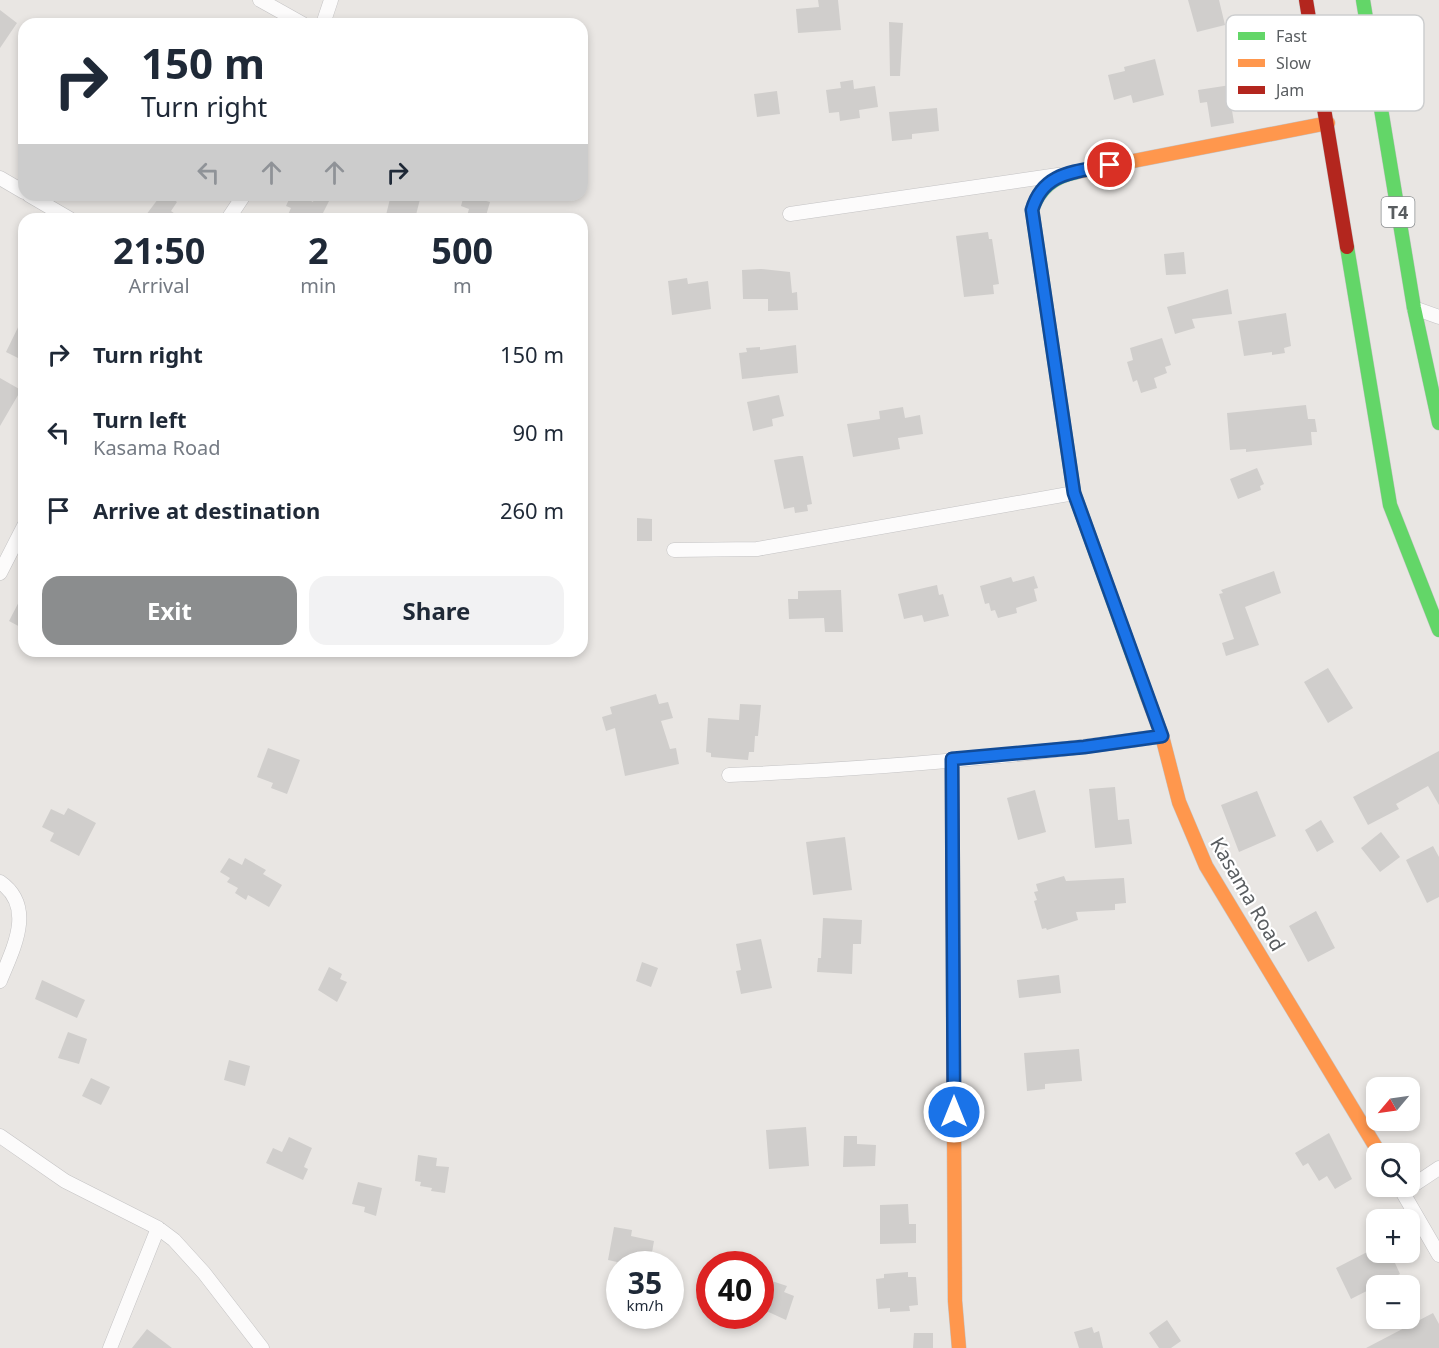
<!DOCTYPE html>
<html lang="en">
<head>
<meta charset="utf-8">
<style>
  body { margin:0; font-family:"Noto Sans",sans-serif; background:#f2f2f3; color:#1f2937; height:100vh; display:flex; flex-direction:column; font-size:22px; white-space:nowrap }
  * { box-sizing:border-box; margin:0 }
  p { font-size:20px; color:#747a83 }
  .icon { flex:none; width:33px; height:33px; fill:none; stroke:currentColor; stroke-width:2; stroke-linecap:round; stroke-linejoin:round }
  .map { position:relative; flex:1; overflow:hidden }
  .side { position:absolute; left:18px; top:213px; width:570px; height:444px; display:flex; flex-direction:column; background:#fff; border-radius:18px; box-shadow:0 3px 9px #0003 }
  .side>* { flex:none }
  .hud { position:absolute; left:18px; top:18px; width:570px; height:183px; border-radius:18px; box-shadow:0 3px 9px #0003; background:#fff; color:#1f2937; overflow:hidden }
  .needle { width:39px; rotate:241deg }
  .controls { position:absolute; left:1366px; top:1077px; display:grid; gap:12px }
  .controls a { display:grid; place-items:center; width:54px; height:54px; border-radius:12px; background:#fff; box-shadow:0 3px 9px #0003; font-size:30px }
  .speed { position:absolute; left:606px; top:1251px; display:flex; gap:12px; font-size:30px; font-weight:700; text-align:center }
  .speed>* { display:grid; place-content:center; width:78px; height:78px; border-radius:50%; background:#fff; box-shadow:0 3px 9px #0003; line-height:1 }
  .speed small { font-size:15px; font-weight:400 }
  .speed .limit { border:9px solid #d22; background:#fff; color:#111 }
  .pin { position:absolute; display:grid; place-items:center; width:51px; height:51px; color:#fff; margin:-26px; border:3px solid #fff; border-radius:50%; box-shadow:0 2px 6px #0007 }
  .me { position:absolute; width:66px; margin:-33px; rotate:0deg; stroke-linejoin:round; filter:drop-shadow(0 0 4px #0008) }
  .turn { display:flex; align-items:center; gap:21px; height:126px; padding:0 24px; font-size:27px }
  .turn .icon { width:78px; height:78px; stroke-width:2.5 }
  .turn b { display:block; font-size:42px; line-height:51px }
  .lanes { display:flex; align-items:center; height:57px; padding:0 24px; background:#0003; justify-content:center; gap:30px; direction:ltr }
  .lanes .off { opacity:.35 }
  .eta { display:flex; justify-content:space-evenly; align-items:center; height:102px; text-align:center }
  .eta b { font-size:36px; font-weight:700; line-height:42px }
  .cta { display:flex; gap:12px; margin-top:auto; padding:12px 24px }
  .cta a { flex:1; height:69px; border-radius:18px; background:#8b8d8e; color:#fff; font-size:24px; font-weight:700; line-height:69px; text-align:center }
  .cta a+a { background:#f2f2f3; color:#1f2937 }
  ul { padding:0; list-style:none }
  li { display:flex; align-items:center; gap:18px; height:78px; padding:0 24px }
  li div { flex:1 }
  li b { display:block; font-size:22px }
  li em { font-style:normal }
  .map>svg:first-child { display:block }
  .building { fill:#d0cecc }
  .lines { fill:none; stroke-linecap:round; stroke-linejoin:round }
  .street-casing { stroke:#c4c3c4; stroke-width:15 }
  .fast-casing { stroke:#c4c3c4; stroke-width:15 }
  .slow-casing { stroke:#c4c3c4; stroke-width:15 }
  .jam-casing { stroke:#c4c3c4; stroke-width:15 }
  .street { stroke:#fcfbfb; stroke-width:14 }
  .fast { stroke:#63d668; stroke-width:14 }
  .slow { stroke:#ff974d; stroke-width:14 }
  .jam { stroke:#b3261e; stroke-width:14 }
  .route-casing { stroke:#114b97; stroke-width:15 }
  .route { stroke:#1a73e8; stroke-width:10 }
  .labels { text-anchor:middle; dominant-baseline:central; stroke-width:4.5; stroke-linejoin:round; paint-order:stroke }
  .shield { fill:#fff; stroke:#8b8e90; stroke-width:1.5 }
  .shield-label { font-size:18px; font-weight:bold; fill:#595d60 }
  .street-label { font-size:20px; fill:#595d60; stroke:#fff }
  .key { fill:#fff; stroke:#cdcecf; stroke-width:1.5 }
  .key-label { font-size:16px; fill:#595d60 }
</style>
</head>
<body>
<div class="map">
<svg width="1439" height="1348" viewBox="0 0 1439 1348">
  <rect width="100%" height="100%" fill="#e9e6e3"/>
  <path class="building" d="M 818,0 L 838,0 L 841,30 L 798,33 L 796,9 L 819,7 Z
    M 1188,0 L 1219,0 L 1225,25 L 1197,32 Z
    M 0,10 L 17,23 L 0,48 Z
    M 889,22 L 903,23 L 900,76 L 890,76 Z
    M 1155,59 L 1164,95 L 1133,103 L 1131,95 L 1114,100 L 1108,75 L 1125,71 L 1124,67 Z
    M 853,80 L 854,89 L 875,86 L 878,107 L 859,110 L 860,118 L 840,121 L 839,112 L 829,113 L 826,90 L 841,88 L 840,82 Z
    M 1237,84 L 1241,103 L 1231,104 L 1234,123 L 1211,127 L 1207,102 L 1200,103 L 1198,90 Z
    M 777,91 L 780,114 L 757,117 L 754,94 Z
    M 937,108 L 939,131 L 912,134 L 912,139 L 892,141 L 889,112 Z
    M 161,195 L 168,195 L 177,202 L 171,211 L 182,219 L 143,219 Z
    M 291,195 L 300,195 L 313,202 L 315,195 L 332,195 L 320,219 L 286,219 L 291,208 L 286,206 Z
    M 391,195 L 421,195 L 415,219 L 386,215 Z
    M 464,195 L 490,202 L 485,219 L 466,219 L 469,209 L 461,206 Z
    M 988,232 L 989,239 L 992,239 L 999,284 L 993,285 L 994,294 L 964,297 L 956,236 Z
    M 1184,252 L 1186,274 L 1166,275 L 1164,254 Z
    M 761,269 L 790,272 L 792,293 L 797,292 L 798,310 L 768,311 L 768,299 L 743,299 L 742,270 Z
    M 687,278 L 688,284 L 708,281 L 711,309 L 672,315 L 668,281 Z
    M 1228,289 L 1232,314 L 1192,319 L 1195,328 L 1175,334 L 1167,307 Z
    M 1286,313 L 1291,346 L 1284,348 L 1285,353 L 1272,355 L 1272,352 L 1244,356 L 1238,321 Z
    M 24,315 L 24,361 L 6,352 Z
    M 1162,338 L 1171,365 L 1165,367 L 1167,373 L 1154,378 L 1157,388 L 1141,393 L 1137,380 L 1133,382 L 1127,362 L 1133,360 L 1130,348 Z
    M 796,345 L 798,373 L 742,379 L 739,353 L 747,352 L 746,348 L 760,347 L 760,350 Z
    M 0,378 L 21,390 L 0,426 Z
    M 779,395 L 784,416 L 772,419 L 773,426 L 753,431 L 747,402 Z
    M 1306,405 L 1308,419 L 1315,419 L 1317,432 L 1311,432 L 1312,445 L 1246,452 L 1246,449 L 1230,450 L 1227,413 Z
    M 903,407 L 905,418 L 920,415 L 923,434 L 898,438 L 900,449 L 853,457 L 847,424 L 880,419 L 879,411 Z
    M 799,456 L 803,456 L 812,504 L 807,505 L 808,511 L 795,513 L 794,507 L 784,509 L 774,460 Z
    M 1257,468 L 1264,484 L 1260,486 L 1261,490 L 1238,499 L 1230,479 Z
    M 637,518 L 652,519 L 652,541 L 637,541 Z
    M 1274,571 L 1281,593 L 1245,607 L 1259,645 L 1226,656 L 1222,643 L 1234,639 L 1219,594 L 1223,593 L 1221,590 Z
    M 1034,576 L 1038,588 L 1034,589 L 1037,601 L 1016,608 L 1017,613 L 998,618 L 995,610 L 991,611 L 989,603 L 985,604 L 980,586 L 1011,577 L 1013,582 Z
    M 937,585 L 939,595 L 943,594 L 949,616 L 924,622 L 922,615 L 904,619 L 898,594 Z
    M 841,590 L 843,632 L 825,632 L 824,618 L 789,619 L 788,599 L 798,599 L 798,591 Z
    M 24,592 L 24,629 L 9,621 Z
    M 1328,668 L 1353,708 L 1328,723 L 1304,682 Z
    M 656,694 L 659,704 L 668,702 L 673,718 L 661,721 L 670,749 L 676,748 L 679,764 L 625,776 L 615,728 L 606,731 L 602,717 L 612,714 L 610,707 Z
    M 740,704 L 761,705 L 758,736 L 755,736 L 754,752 L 749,752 L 748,760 L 711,757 L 711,753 L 706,752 L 708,718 L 739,720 Z
    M 268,748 L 300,760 L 287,794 L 271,788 L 273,783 L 257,777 Z
    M 1439,751 L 1439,805 L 1428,786 L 1396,804 L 1399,809 L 1368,825 L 1353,797 Z
    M 1115,787 L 1118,820 L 1129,819 L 1132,844 L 1095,848 L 1089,789 Z
    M 1035,790 L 1046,832 L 1018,840 L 1007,798 Z
    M 1257,791 L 1276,836 L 1239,852 L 1221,805 Z
    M 68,808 L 96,823 L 79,856 L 50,841 L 54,833 L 42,827 L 51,809 L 64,815 Z
    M 1321,820 L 1334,842 L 1317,852 L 1305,830 Z
    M 1381,832 L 1400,857 L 1380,872 L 1361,848 Z
    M 845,837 L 852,890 L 813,895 L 806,842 Z
    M 1433,846 L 1439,857 L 1439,897 L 1427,903 L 1406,860 Z
    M 229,858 L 242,865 L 245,858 L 266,870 L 263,874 L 282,885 L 269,907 L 248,895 L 246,900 L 235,893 L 238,888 L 227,882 L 230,878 L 220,872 Z
    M 1064,876 L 1066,881 L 1124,878 L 1126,903 L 1115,904 L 1115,910 L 1076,912 L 1078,920 L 1047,930 L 1046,928 L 1042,929 L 1034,901 L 1037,900 L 1034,892 L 1038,891 L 1036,884 Z
    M 1316,911 L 1335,948 L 1308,962 L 1289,926 Z
    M 823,918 L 862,920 L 861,944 L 853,944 L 852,974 L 817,972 L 818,958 L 821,958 Z
    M 761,939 L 772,988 L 741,994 L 736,971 L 741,970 L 736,944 Z
    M 642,962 L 658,968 L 651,987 L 636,981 Z
    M 329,967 L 342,974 L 340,979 L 347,982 L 337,1002 L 318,990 Z
    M 1059,975 L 1061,993 L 1019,998 L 1017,980 Z
    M 42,980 L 85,1000 L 77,1018 L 35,999 Z
    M 68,1032 L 87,1039 L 79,1064 L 58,1058 Z
    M 1079,1049 L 1082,1081 L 1045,1084 L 1045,1089 L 1027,1091 L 1024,1053 Z
    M 229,1060 L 250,1066 L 245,1086 L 224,1080 Z
    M 91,1078 L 110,1087 L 101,1105 L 82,1096 Z
    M 806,1127 L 809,1166 L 769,1169 L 766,1130 Z
    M 1329,1133 L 1352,1179 L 1335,1189 L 1327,1176 L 1319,1181 L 1308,1163 L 1303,1166 L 1295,1153 Z
    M 844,1136 L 857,1136 L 857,1144 L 876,1145 L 875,1166 L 843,1167 Z
    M 289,1137 L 312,1148 L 304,1167 L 308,1169 L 303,1180 L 266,1163 L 273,1148 L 282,1152 Z
    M 418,1155 L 437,1158 L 436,1166 L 449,1167 L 445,1193 L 431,1191 L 432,1188 L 420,1186 L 421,1182 L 415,1181 Z
    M 358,1182 L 382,1188 L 376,1216 L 364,1212 L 365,1207 L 352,1204 Z
    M 908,1204 L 909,1224 L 916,1224 L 916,1243 L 880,1244 L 880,1205 Z
    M 614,1227 L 632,1230 L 631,1236 L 654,1241 L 650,1264 L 616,1264 L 617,1262 L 608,1260 Z
    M 1377,1247 L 1377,1252 L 1390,1252 L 1400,1274 L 1351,1299 L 1336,1268 Z
    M 908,1272 L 908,1277 L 916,1277 L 918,1305 L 909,1306 L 910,1311 L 890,1312 L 890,1308 L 878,1309 L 876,1279 L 884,1278 L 884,1274 Z
    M 760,1277 L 787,1286 L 784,1292 L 794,1296 L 786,1320 L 760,1308 Z
    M 1433,1313 L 1439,1324 L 1439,1348 L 1366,1348 Z
    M 1167,1320 L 1181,1341 L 1171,1348 L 1159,1348 L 1149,1333 Z
    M 1092,1327 L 1094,1333 L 1099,1331 L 1103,1348 L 1079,1348 L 1074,1332 Z
    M 147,1329 L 172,1348 L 132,1348 Z
    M 914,1333 L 933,1333 L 933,1348 L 913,1348 Z"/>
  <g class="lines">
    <g class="street-casing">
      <path id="street" d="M 260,0 L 303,24
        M 323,24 L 331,0
        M 0,178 L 24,192
        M 29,195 L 70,219
        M 790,214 L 1058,175
        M 228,219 L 244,195
        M 1414,308 L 1439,317
        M 674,550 L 757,549 L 1074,493
        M 0,573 L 24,526
        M 729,775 C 873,769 1019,757 1162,736
        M 0,882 C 36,907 13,949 0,981
        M 0,1136 L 65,1181 L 158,1228 L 174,1240 L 204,1273 L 262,1348
        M 1399,1186 L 1439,1255
        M 1403,1192 L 1439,1168
        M 110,1348 L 158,1228"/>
    </g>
    <g class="fast-casing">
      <path id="fast" d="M 1363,0 L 1414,308 L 1439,423
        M 1077,172 C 1054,176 1039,188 1032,210 L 1074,493 L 1147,696
        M 1347,247 L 1390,505 L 1439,630"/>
    </g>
    <g class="slow-casing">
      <path id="slow" d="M 1077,172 L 1328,123
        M 1147,696 L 1162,736 L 1179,802 L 1206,866 L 1380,1154
        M 954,1126 L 955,1301 L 959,1348"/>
    </g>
    <g class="jam-casing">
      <path id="jam" d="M 1306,0 L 1347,247
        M 952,759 L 954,1126"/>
    </g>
    <use href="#street" class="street"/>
    <use href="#fast" class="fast"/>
    <use href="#slow" class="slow"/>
    <use href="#jam" class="jam"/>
  </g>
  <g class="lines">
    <g class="route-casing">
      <path id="route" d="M 954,1112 L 952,759 L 1084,747 L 1162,736 L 1074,493 L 1032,210 C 1043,171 1076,172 1110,165"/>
    </g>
    <use href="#route" class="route"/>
  </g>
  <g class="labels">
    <rect class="shield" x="1381.5" y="197" width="33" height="30" rx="4.5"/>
    <g class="shield-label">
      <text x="1398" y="212">T4</text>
    </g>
    <g class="street-label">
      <text transform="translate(1248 894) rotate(60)">Kasama Road</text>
    </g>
  </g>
  <rect x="1226" y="15" width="198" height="96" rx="9" class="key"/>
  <rect x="1238" y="32" width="27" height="8" fill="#63d668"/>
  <rect x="1238" y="59" width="27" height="8" fill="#ff974d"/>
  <rect x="1238" y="86" width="27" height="8" fill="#b3261e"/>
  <g class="key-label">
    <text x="1276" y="42">Fast</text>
    <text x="1276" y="69">Slow</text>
    <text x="1276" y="96">Jam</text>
  </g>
</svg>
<div class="controls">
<a><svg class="needle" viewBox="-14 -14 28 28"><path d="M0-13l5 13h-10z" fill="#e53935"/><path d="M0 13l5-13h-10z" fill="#747a83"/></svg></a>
<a><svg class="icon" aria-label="search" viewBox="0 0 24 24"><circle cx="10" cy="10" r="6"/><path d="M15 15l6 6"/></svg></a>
<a>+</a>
<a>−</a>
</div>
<div class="speed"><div>35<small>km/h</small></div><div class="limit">40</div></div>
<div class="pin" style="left:1110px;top:165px;background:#d93025"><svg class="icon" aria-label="arrive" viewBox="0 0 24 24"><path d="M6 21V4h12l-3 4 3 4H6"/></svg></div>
<svg class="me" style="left:954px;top:1112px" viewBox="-20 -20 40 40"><circle r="17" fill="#1a73e8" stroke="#fff" stroke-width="3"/><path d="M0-11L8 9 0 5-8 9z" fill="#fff"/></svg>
<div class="hud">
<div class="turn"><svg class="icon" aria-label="right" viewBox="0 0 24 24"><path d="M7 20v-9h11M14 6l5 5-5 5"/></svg><div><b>150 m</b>Turn right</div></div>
<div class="lanes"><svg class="icon off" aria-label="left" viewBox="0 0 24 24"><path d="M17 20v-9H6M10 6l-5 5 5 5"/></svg><svg class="icon off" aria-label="ahead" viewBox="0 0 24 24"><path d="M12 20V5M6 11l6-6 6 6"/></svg><svg class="icon off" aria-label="ahead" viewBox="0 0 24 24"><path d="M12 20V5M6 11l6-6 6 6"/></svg><svg class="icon" aria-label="right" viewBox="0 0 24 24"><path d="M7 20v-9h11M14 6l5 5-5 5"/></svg></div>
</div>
<section class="side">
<div class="eta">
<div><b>21:50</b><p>Arrival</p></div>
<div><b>2</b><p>min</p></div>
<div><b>500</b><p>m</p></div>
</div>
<ul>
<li><svg class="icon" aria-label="right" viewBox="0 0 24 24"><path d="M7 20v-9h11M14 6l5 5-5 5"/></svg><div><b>Turn right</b></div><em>150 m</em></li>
<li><svg class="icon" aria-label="left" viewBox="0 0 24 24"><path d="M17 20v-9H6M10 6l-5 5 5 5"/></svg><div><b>Turn left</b><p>Kasama Road</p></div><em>90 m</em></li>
<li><svg class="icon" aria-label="arrive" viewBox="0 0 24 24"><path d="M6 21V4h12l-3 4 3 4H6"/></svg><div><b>Arrive at destination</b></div><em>260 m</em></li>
</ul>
<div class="cta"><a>Exit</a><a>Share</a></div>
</section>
</div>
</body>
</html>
